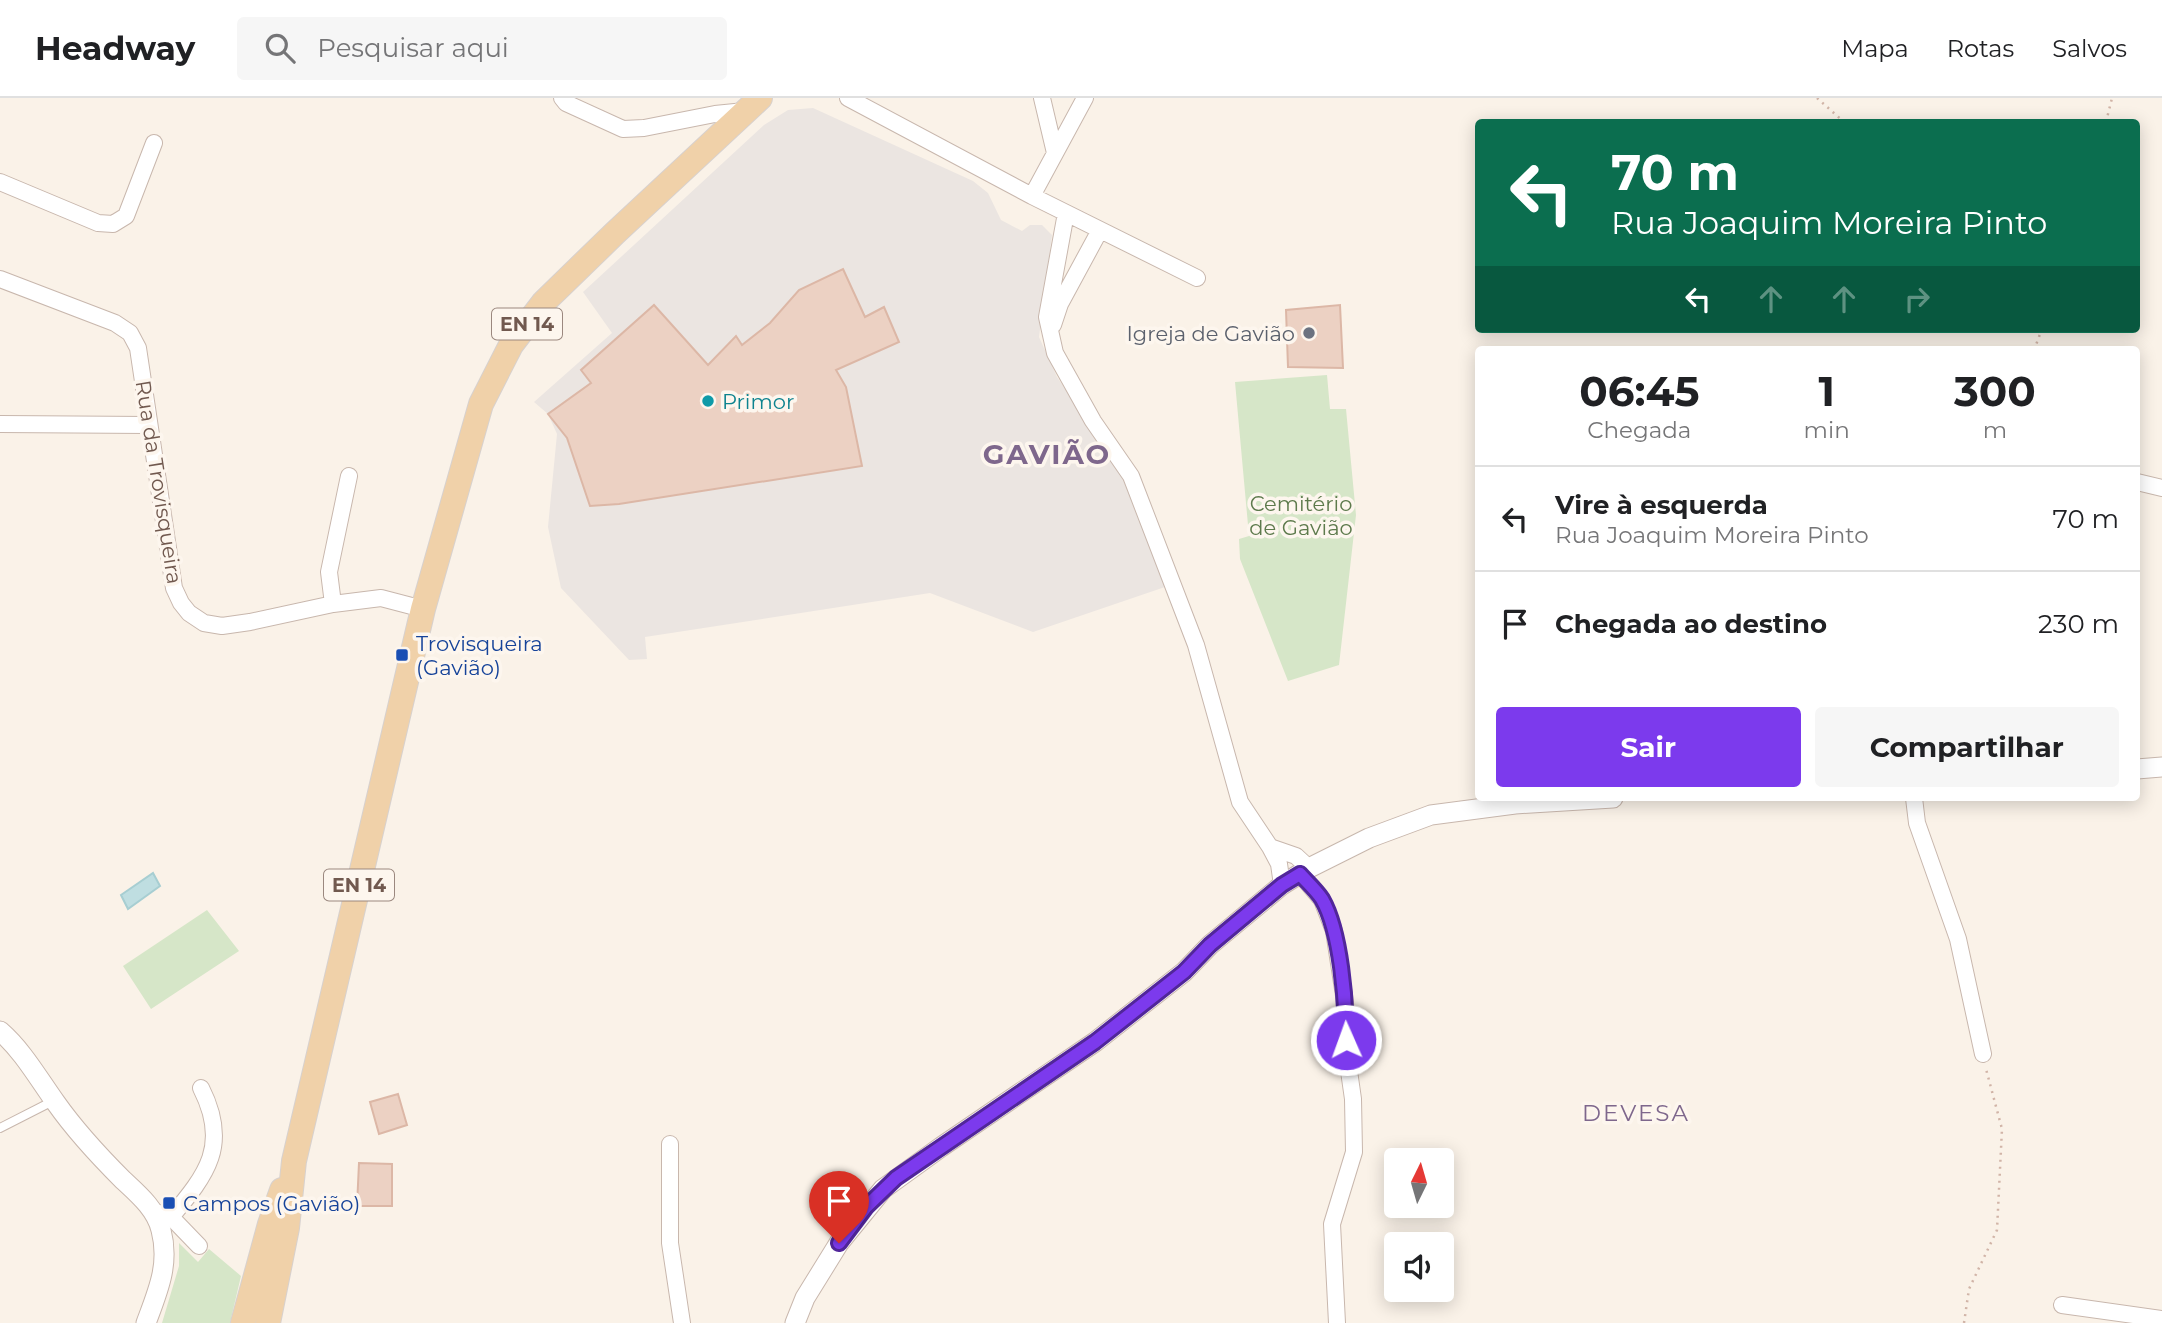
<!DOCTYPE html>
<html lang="pt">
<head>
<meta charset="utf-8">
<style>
  body { margin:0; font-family:Montserrat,sans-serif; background:#f6f6f6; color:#202124; height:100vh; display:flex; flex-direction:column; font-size:26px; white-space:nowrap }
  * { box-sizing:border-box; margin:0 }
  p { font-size:23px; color:#757577 }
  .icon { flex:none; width:38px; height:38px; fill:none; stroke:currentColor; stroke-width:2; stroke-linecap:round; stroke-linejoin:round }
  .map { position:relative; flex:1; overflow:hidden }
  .side { position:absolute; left:1475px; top:248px; width:665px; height:455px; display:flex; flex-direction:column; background:#fff; border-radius:7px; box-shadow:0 4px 18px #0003 }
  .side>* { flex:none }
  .banner { position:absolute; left:1475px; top:21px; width:665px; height:214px; border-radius:7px; box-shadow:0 4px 18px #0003; background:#0b6e4f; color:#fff; overflow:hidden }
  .needle { width:46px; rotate:5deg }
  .controls { position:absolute; left:1384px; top:1050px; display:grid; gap:14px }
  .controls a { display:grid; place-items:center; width:70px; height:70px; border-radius:7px; background:#fff; box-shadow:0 4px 18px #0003; font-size:35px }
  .pin { position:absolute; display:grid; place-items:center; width:60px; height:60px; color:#fff; margin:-72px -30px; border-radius:50% 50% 50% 0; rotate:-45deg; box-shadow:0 0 7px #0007 }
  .pin .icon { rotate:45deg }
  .me { position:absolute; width:77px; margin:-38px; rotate:358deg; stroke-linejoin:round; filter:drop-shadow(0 0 5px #0008) }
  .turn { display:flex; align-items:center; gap:24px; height:147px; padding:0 21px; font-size:32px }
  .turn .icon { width:91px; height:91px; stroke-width:2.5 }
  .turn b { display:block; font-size:49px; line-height:60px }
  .lanes { display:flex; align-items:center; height:66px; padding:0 21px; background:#0003; justify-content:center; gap:35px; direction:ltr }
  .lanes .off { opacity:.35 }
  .eta { display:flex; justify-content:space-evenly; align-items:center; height:119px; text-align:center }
  .eta b { font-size:42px; font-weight:700; line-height:49px }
  .primary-button { display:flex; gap:14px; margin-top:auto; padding:14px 21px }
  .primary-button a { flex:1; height:80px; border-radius:7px; background:#7c3aed; color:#fff; font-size:28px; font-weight:700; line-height:80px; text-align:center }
  .primary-button a+a { background:#f6f6f6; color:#202124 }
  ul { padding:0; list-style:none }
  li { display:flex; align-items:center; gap:21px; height:105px; padding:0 21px; border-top:2px solid #e0e0e0 }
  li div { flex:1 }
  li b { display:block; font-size:26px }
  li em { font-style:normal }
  header { display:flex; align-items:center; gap:42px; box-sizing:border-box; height:98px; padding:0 35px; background:#fff; border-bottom:2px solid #e0e0e0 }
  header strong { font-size:33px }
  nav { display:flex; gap:38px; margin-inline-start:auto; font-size:24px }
  .search { width:490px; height:63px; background:#f6f6f6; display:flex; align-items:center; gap:18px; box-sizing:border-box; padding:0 24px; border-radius:7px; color:#757577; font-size:26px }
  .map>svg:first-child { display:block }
  .industrial { fill:#ebe5e1 }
  .green { fill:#d6e6c8 }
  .water { fill:#bfdee1; stroke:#a7ced2; stroke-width:2 }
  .building { fill:#ecd1c3; stroke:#dcb7a6; stroke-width:2 }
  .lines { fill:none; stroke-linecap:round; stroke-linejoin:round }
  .service-casing { stroke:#c8b7ad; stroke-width:10 }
  .minor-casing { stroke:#c8b7ad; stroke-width:18 }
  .tertiary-casing { stroke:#c8b7ad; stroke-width:21 }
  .primary-casing { stroke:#d7d1ce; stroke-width:26 }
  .path { stroke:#d1b4a7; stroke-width:2.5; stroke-dasharray:2 5; stroke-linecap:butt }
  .service { stroke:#fff; stroke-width:8 }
  .minor { stroke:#fff; stroke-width:16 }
  .tertiary { stroke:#fff; stroke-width:19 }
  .primary { stroke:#f0d1a9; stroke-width:24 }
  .route-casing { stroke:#51269a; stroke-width:18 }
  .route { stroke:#7c3aed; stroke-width:12 }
  .worship-dot { fill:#6b7280; stroke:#fdf6ee; stroke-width:2.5 }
  .culture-dot { fill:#0f9aa8; stroke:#fdf6ee; stroke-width:2.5 }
  .transit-dot { fill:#1a4fb4; stroke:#fdf6ee; stroke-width:2.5 }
  .labels { text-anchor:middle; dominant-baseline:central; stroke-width:7; stroke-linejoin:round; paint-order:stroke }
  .shield { fill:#fdf6ee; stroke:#9b887f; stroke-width:2 }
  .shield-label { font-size:19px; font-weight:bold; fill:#71594f }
  .worship-label { font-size:21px; fill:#5b616d; stroke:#fdf6ee; text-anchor:end }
  .culture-label { font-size:21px; fill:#0d838f; stroke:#fdf6ee; text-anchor:start }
  .street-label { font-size:21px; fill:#71594f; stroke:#fdf6ee }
  .park-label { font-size:21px; fill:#5d7a4c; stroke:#fdf6ee }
  .transit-label { font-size:21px; fill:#164399; stroke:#fdf6ee; text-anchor:start }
  .neighbourhood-label { font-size:23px; letter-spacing:2px; fill:#7e678c; stroke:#fdf6ee }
  .district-label { font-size:28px; font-weight:bold; letter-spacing:2px; fill:#7e678c; stroke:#fdf6ee }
</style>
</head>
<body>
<header>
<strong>Headway</strong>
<div class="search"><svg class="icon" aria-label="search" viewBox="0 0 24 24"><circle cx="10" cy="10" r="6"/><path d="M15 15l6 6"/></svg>Pesquisar aqui</div>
<nav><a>Mapa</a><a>Rotas</a><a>Salvos</a></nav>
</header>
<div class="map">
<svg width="2162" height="1225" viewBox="0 0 2162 1225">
  <rect width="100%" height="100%" fill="#faf2e8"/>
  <path class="industrial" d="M 813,10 L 973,83 L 988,95 L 1001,122 L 1022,133 L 1030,127 L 1042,127 L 1052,137 L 1039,239 L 1057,279 L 1119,371 L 1165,489 L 1033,534 L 930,495 L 645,539 L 647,561 L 629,562 L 561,490 L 548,429 L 557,336 L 548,316 L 534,304 L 612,235 L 583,194 L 764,27 L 788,12 Z"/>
  <path class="green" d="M 1327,277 L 1330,311 L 1346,311 L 1356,417 L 1339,567 L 1288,583 L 1240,461 L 1239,441 L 1249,438 L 1235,284 Z
    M 207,812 L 239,853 L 151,911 L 123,868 Z
    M 179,1145 L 198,1164 L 209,1151 L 241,1178 L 230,1225 L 162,1225 L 179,1168 Z"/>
  <path class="water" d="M 153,775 L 160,788 L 128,811 L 121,797 Z"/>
  <path class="building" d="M 843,171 L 865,219 L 884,209 L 899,244 L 836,272 L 846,289 L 862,368 L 619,406 L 590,408 L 567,340 L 548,316 L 591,285 L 581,272 L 654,207 L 708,267 L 736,238 L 742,247 L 770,225 L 799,192 Z
    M 1340,207 L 1343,270 L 1288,269 L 1286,212 Z
    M 398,996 L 407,1027 L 379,1036 L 370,1004 Z
    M 359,1065 L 392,1066 L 392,1108 L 357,1108 Z"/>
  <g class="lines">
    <g class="service-casing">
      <path id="service" d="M 0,1030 L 53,1003"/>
    </g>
    <g class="minor-casing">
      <path id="minor" d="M 562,0 L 566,5 L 623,31 L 644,30 L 715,16 L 745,13
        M 848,0 L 1032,98 L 1197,180
        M 1042,0 L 1055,55
        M 0,84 L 98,125 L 113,126 L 126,118 L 154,45
        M 1032,98 L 1085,0
        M 1066,115 L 1047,219 L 1055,255 L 1093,323 L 1131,378 L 1196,547 L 1240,704 L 1270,749 L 1279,766 L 1282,787
        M 0,181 L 115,225 L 130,235 L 138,250 L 174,490 L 181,505 L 189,515 L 204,525 L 222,528 L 250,524 L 333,506 L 381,500 L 423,511
        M 1053,227 L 1060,206 L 1100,132
        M 0,326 L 148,327
        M 2137,384 L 2162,390
        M 333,506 L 329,474 L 349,378
        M 1914,700 L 1917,725 L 1958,841 L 1983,956
        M 1270,749 L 1296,758 L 1309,770
        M 1300,776 L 1322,802 L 1334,833 L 1345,904 L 1348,966 L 1353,1001 L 1354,1054 L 1332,1126 L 1337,1225
        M 670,1046 L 670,1145 L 682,1225
        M 162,1115 L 171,1119 L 199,1148
        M 171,1119 C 207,1076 230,1047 201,990
        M 2062,1207 L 2162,1221"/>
    </g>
    <g class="tertiary-casing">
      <path id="tertiary" d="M 2137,671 L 2162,669
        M 0,933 C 23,953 38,980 56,1005 C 75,1032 99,1058 123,1082 C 138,1096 156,1111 161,1132 C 170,1166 158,1193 146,1225
        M 795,1225 L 805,1200 L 839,1145 L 883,1091 L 941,1049 L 1095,944 L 1184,874 L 1210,847 L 1282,787 L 1309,770 L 1369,740 L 1431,717 L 1515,706 L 1613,700"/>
    </g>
    <g class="primary-casing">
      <path id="primary" d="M 243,1225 L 270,1126 L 282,1092
        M 268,1225 L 287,1130 L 294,1063 L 423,511 L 481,306 L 511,247 L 544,204 L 615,135 L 760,0"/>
    </g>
    <path class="path" d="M 1817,0 L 1844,24
      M 2106,24 L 2112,0
      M 2034,252 L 2042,231
      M 1964,1225 L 1969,1191 L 1997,1132 L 2002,1031 L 1986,971"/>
    <use href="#service" class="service"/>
    <use href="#minor" class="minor"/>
    <use href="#tertiary" class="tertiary"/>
    <use href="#primary" class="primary"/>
  </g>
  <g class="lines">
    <g class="route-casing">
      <path id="route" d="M 839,1145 L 866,1109 L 896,1080 L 1095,944 L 1184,874 L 1210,847 L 1282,787 L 1300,776 C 1307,784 1316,792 1322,801 C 1341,834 1346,904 1346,942"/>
    </g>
    <use href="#route" class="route"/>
  </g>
  <circle class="worship-dot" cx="1309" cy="235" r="7"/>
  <circle class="culture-dot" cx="708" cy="303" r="7"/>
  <g class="transit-dot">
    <rect x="395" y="550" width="14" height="14" rx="3.5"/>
    <rect x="162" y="1098" width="14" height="14" rx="3.5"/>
  </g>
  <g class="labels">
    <g class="shield">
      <rect x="492" y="210.5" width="70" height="31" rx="5"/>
      <rect x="324" y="771.5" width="70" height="31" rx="5"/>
    </g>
    <g class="shield-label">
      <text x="527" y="226">EN 14</text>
      <text x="359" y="787">EN 14</text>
    </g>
    <g class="worship-label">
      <text x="1295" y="235">Igreja de Gavião</text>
    </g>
    <g class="culture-label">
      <text x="722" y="303">Primor</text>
    </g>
    <g class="street-label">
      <text transform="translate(159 384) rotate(81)">Rua da Trovisqueira</text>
    </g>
    <g class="park-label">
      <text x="1301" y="405">Cemitério<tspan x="1301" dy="24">de Gavião</tspan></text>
    </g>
    <g class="transit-label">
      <text x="416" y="545">Trovisqueira<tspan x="416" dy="24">(Gavião)</tspan></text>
      <text x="183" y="1105">Campos (Gavião)</text>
    </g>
    <g class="neighbourhood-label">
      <text x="1636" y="1015">DEVESA</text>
    </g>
    <g class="district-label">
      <text x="1047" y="356">GAVIÃO</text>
    </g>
  </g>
</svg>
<div class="controls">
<a><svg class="needle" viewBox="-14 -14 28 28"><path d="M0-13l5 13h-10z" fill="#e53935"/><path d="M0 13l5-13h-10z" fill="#757577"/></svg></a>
<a><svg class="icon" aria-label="sound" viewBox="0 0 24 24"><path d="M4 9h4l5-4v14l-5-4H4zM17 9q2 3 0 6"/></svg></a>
</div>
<div class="pin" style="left:839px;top:1145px;background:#d93025"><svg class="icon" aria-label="arrive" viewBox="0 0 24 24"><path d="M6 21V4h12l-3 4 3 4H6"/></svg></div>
<svg class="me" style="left:1346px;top:942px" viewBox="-20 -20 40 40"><circle r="17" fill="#7c3aed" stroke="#fff" stroke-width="3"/><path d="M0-11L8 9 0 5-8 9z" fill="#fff"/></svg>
<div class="banner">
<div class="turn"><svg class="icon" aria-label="left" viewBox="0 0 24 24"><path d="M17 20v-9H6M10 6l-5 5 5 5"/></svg><div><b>70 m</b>Rua Joaquim Moreira Pinto</div></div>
<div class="lanes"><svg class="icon" aria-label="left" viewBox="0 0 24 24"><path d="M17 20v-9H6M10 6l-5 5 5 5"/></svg><svg class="icon off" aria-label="ahead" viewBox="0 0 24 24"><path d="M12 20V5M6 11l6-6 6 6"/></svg><svg class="icon off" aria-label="ahead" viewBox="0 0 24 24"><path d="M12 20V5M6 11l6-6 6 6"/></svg><svg class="icon off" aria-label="right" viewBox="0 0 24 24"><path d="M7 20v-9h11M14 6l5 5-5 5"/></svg></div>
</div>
<section class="side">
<div class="eta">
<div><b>06:45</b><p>Chegada</p></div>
<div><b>1</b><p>min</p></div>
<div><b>300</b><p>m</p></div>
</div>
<ul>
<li><svg class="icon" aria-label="left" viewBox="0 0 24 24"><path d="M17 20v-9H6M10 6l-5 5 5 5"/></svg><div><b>Vire à esquerda</b><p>Rua Joaquim Moreira Pinto</p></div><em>70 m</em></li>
<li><svg class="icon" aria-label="arrive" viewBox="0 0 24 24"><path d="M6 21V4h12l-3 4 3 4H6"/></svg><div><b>Chegada ao destino</b></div><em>230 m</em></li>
</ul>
<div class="primary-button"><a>Sair</a><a>Compartilhar</a></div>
</section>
</div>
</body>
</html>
